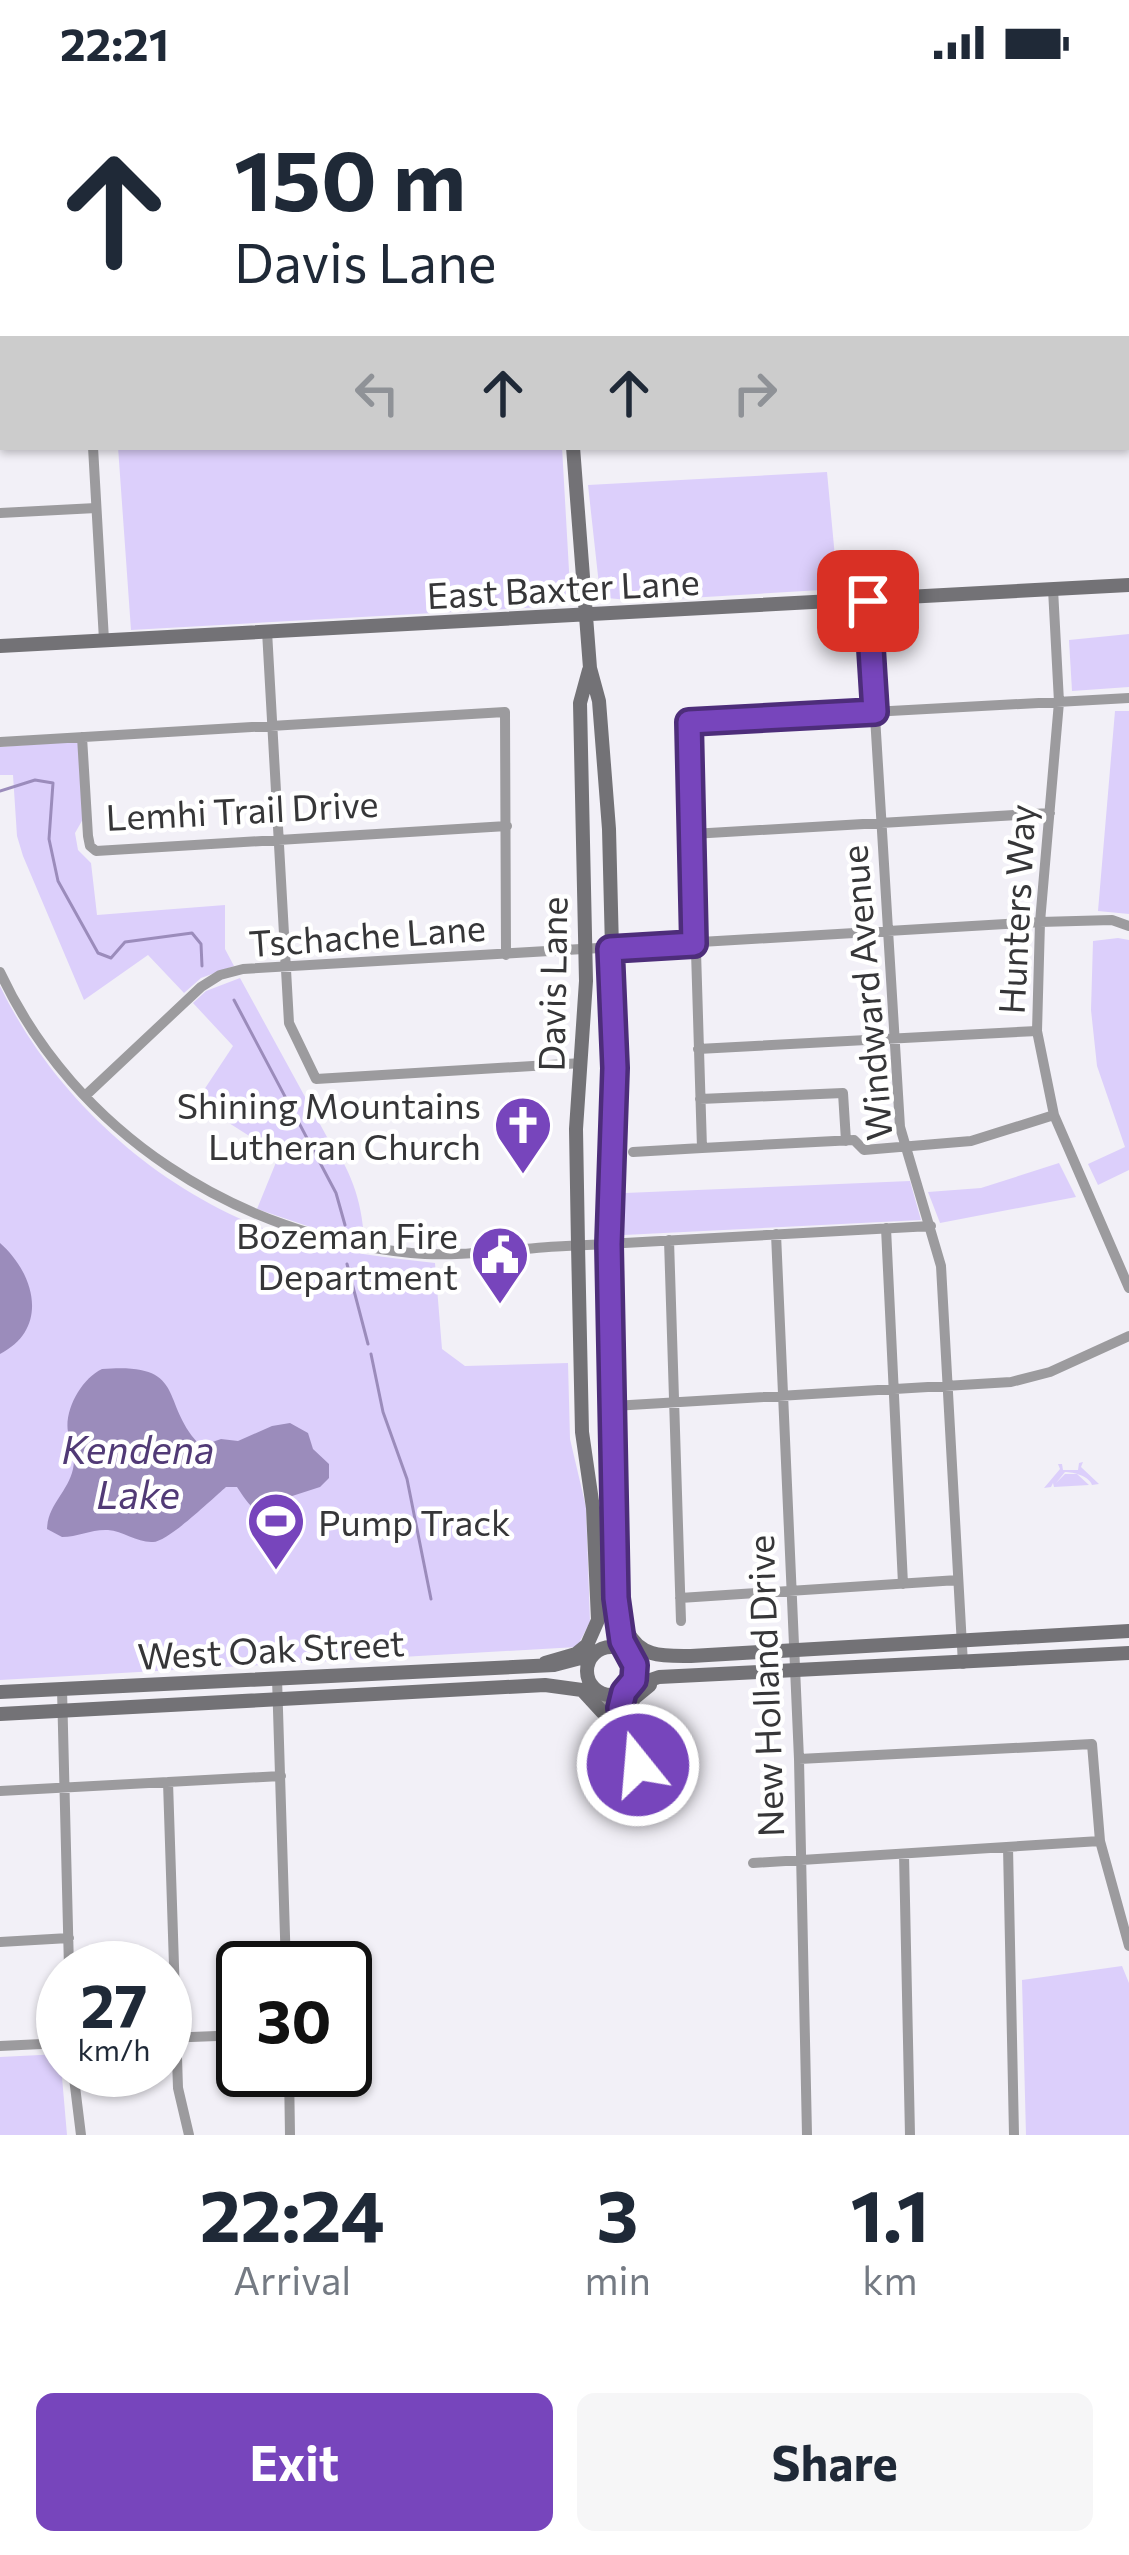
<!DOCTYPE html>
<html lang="en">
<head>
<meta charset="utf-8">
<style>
  body { margin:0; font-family:Commissioner,sans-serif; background:#f6f6f7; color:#1f2937; height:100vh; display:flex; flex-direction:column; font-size:45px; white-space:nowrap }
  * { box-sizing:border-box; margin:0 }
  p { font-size:39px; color:#747a83 }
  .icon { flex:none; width:66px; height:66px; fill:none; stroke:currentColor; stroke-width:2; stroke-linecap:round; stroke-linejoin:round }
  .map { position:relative; height:2051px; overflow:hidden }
  .details { display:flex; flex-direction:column; background:#fff; flex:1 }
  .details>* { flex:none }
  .guide { position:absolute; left:0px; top:0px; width:1131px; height:366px; box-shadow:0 3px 9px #0004; background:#fff; color:#1f2937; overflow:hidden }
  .speed { position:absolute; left:36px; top:1857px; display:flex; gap:24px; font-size:60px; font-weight:700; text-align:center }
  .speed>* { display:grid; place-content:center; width:156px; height:156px; border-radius:50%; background:#fff; box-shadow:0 3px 9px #0004; line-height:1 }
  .speed small { font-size:30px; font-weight:400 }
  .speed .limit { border:6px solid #111; border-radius:18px; background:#fff; color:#111 }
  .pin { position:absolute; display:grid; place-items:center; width:102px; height:102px; color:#fff; margin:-51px; border-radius:24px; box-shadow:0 6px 18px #0006 }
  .me { position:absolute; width:132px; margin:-66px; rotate:343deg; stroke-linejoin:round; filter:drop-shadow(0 0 9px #0008) }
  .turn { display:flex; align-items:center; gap:42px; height:252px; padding:0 36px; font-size:54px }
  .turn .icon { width:156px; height:156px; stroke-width:2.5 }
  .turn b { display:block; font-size:84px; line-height:102px }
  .lanes { display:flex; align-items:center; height:114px; padding:0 36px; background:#0003; justify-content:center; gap:60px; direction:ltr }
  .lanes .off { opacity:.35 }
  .eta { display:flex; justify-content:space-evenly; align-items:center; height:204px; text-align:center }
  .eta b { font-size:72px; font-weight:700; line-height:84px }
  .primary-button { display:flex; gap:24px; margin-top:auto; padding:24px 36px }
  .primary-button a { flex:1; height:138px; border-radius:18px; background:#7745bc; color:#fff; font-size:48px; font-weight:700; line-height:138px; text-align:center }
  .primary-button a+a { background:#f6f6f7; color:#1f2937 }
  .status { display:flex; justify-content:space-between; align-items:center; height:84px; padding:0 60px; background:#fff; direction:ltr }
  .status svg { height:33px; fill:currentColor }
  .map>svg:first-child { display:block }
  .green { fill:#dccffb }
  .water { fill:#9b8cbb }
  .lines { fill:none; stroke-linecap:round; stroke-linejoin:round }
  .stream { stroke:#9b8cbb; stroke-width:3 }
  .street { stroke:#9c9b9e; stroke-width:10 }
  .secondary { stroke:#737276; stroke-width:14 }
  .route-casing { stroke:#4d2d7a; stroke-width:30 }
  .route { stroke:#7745bc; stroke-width:21 }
  .labels { text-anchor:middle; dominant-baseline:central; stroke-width:9; stroke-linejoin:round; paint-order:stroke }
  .street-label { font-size:36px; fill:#363638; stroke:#fff }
  .poi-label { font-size:36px; fill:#363638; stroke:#fff; text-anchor:end }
  .water-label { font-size:39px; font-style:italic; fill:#513a76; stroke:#fff }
</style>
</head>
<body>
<div class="status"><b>22:21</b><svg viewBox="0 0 49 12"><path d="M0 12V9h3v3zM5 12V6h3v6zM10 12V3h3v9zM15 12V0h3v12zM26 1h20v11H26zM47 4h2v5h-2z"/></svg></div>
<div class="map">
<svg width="1129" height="2051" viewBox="0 0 1129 2051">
  <rect width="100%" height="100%" fill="#f2f0f7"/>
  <path class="green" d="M 256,0 L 546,0 L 546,3 L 256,3 Z
    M 118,363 L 562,363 L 570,504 L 561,518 L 542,523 L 131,546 Z
    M 827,388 L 838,505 L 639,517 L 607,514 L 599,501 L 588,401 Z
    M 1129,550 L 1129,603 L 1072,607 L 1069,556 Z
    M 1115,627 L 1129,627 L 1129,830 L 1098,827 Z
    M 79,657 L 83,735 L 75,749 L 78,766 L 91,779 L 97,831 L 225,821 L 225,865 L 234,882 L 201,894 L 184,909 L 148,871 L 84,916 L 23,772 L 17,752 L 13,691 L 0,691 L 0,663 Z
    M 1118,854 L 1129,856 L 1129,1086 L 1098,1101 L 1088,1080 L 1125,1063 L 1097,982 L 1091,926 L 1093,857 Z
    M 240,894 L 327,1053 C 350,1084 362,1116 364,1155 L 328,1149 L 257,1125 L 279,1071 L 196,1018 L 233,962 L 193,919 L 206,907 Z
    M 0,902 C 55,1016 162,1111 282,1151 C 332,1168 383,1173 435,1179 L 442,1265 L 465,1282 L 568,1279 L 570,1355 L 586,1423 L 590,1538 L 577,1563 L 0,1596 Z
    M 1059,1079 L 1076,1113 L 940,1139 L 928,1108 L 981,1104 Z
    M 910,1097 L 921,1136 L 624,1151 L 625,1109 Z
    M 1083,1378 L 1081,1383 L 1099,1400 L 1092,1401 C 1089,1392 1074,1388 1065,1388 L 1056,1399 L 1065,1390 L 1077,1390 L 1089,1401 L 1054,1403 L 1053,1399 L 1051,1403 L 1044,1404 L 1060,1385 L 1058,1380 L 1062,1380 L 1063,1386 L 1078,1386 L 1079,1379 Z
    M 1122,1882 L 1129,1899 L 1129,2051 L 1026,2051 L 1022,1896 Z
    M 60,1970 L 67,2051 L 0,2051 L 0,1973 Z"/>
  <path class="water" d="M 0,1159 C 36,1191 49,1245 0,1270 Z
    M 102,1285 C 190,1278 158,1319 201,1362 L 221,1355 L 238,1357 L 272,1342 L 290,1339 L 308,1349 L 313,1365 L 329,1380 L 329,1394 L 320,1403 L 286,1414 L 277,1430 C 256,1434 247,1418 237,1403 L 226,1403 C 213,1414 168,1458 153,1458 C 138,1459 123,1447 108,1446 C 92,1445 78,1453 62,1453 L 47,1445 C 48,1420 68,1408 73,1385 C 76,1372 70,1360 68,1348 C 64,1326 82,1294 102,1285 Z"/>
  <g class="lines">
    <path class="stream" d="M 1092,0 L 1094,3
      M 1128,68 L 1129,69
      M 0,707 L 35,696 L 53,699 L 49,755 L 58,797 L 98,869 L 111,874 L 125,858 L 192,849 L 201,860 L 202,882
      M 234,916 L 336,1109 L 345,1141
      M 347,1180 L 368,1260
      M 371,1270 L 383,1328 L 407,1395 L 431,1515"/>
    <path class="street" d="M 230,0 L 230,3
      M 243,0 L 243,3
      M 0,108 L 3,108
      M 0,285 L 3,285
      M 0,298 L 3,298
      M 93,363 L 104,556
      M 0,429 L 96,424
      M 1053,505 L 1059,618 L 1040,838 L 1037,947 L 1054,1031 L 1129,1204
      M 868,517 L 900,1043 L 941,1182 L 963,1580
      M 267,547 L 289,939 L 316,995 L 582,979
      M 82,653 L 88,752 L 90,762 L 96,767 L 507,742
      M 0,658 L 505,628 L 506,871
      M 692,750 L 1050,729
      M 0,888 C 75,1049 237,1152 411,1169 C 459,1174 518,1164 566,1162 C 688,1156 810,1148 931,1142
      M 698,965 L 1037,947
      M 85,1012 L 201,903 L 220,891 L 243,885 L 1040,838 L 1112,836 L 1129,842
      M 700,1015 L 843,1009 L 846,1057
      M 1054,1031 L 971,1057 L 864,1066 L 854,1056 L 702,1064 L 689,638 L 1129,614
      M 633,1068 L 702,1064
      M 886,1144 L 903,1500
      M 776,1150 L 799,1675 L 807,2051
      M 669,1156 L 681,1537
      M 613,1322 L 1011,1298 L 1050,1288 L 1129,1252
      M 680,1514 L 958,1496
      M 277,1594 L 286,1884
      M 62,1605 L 69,1884
      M 599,1608 L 620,1687
      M 624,1608 L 621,1631 L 637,1681
      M 799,1675 L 1092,1660 L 1100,1757 L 1129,1862
      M 168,1698 L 178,2004 L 189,2051
      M 0,1707 L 281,1692
      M 1008,1763 L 1014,2051
      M 904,1770 L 910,2051
      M 753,1779 L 1100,1757
      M 0,1858 L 69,1854
      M 345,1946 L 354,1945
      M 165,1954 L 243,1951
      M 0,1962 L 63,1959
      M 73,1986 L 81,2051
      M 289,1986 L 290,2051"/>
    <path class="secondary" d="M 551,0 L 552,3
      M 573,363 L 590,584 L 599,617 L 609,745 L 615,984 L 609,1160 L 616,1514 L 619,1544 L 627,1568
      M 0,562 L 1129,501
      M 627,1547 C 641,1574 663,1572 691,1572 L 1129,1547
      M587 1587a24 24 0 1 1 48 0a24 24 0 1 1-48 0Z
      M 545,1579 L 576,1570 L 587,1561 L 598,1536 L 593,1424 L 582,1348 L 578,1161 L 576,1045 L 586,897 L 580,619 L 589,586
      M 630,1603 L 659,1593 L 1129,1569
      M 0,1608 L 554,1581 L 592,1571
      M 0,1630 L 545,1601 L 582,1606 L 605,1631
      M 628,1646 L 633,1615 L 650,1601"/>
  </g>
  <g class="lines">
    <g class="route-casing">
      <path id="route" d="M 638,1681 L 620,1624 L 624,1608 L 634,1596 L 635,1581 L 622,1557 L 616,1514 L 609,1160 L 615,984 L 610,865 L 694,860 L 689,638 L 875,628 L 868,517"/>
    </g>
    <use href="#route" class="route"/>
  </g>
  <defs>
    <g id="church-pin" transform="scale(3)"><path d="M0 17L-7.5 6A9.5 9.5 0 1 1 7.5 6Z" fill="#7745bc" stroke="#fff"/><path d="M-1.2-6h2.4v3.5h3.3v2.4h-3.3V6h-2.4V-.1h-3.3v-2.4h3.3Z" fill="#fff"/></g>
    <g id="civic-pin" transform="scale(3)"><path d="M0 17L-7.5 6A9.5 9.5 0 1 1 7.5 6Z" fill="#7745bc" stroke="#fff"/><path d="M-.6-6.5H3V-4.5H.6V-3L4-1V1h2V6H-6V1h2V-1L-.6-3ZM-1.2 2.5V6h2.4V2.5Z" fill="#fff"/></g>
    <g id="stadium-pin" transform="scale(3)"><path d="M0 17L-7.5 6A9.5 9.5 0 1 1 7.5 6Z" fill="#7745bc" stroke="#fff"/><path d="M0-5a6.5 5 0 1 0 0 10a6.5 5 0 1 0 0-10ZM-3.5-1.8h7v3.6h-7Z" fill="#fff"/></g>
  </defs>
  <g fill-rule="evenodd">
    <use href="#church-pin" x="523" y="1041"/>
    <use href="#civic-pin" x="500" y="1171"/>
    <use href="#stadium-pin" x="276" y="1437"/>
  </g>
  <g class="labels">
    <g class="street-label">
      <text transform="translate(563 503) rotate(-3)">East Baxter Lane</text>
      <text transform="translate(242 725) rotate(-3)">Lemhi Trail Drive</text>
      <text transform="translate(1015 825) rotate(-87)">Hunters Way</text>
      <text transform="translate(367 850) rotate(-4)">Tschache Lane</text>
      <text transform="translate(551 900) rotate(-89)">Davis Lane</text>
      <text transform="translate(865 909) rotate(-95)">Windward Avenue</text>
      <text transform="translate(271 1564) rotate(-3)">West Oak Street</text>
      <text transform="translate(764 1602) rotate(-92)">New Holland Drive</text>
    </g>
    <g class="poi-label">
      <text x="481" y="1020">Shining Mountains<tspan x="481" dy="41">Lutheran Church</tspan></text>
      <text x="458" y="1150">Bozeman Fire<tspan x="458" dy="41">Department</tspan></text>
      <text x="318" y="1437" text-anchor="start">Pump Track</text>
    </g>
    <g class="water-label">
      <text x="138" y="1364">Kendena<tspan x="138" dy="45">Lake</tspan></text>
    </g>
  </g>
</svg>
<div class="speed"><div>27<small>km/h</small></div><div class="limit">30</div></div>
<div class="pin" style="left:868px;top:517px;background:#d93025"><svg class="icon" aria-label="arrive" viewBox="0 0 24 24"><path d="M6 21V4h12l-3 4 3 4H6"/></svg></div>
<svg class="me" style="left:638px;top:1681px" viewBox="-20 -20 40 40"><circle r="17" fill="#7745bc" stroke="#fff" stroke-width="3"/><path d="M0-11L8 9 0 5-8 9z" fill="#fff"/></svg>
<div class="guide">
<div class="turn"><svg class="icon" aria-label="ahead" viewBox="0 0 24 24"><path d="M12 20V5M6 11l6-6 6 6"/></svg><div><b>150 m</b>Davis Lane</div></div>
<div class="lanes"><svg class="icon off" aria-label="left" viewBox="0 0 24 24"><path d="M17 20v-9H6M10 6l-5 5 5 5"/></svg><svg class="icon" aria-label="ahead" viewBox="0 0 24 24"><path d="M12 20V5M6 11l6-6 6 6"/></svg><svg class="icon" aria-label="ahead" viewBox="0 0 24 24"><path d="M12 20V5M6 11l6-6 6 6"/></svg><svg class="icon off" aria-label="right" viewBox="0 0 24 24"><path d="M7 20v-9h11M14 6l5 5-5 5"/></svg></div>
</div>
</div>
<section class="details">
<div class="eta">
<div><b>22:24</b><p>Arrival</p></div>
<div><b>3</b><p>min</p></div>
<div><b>1.1</b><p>km</p></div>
</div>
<div class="primary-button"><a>Exit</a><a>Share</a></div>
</section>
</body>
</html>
